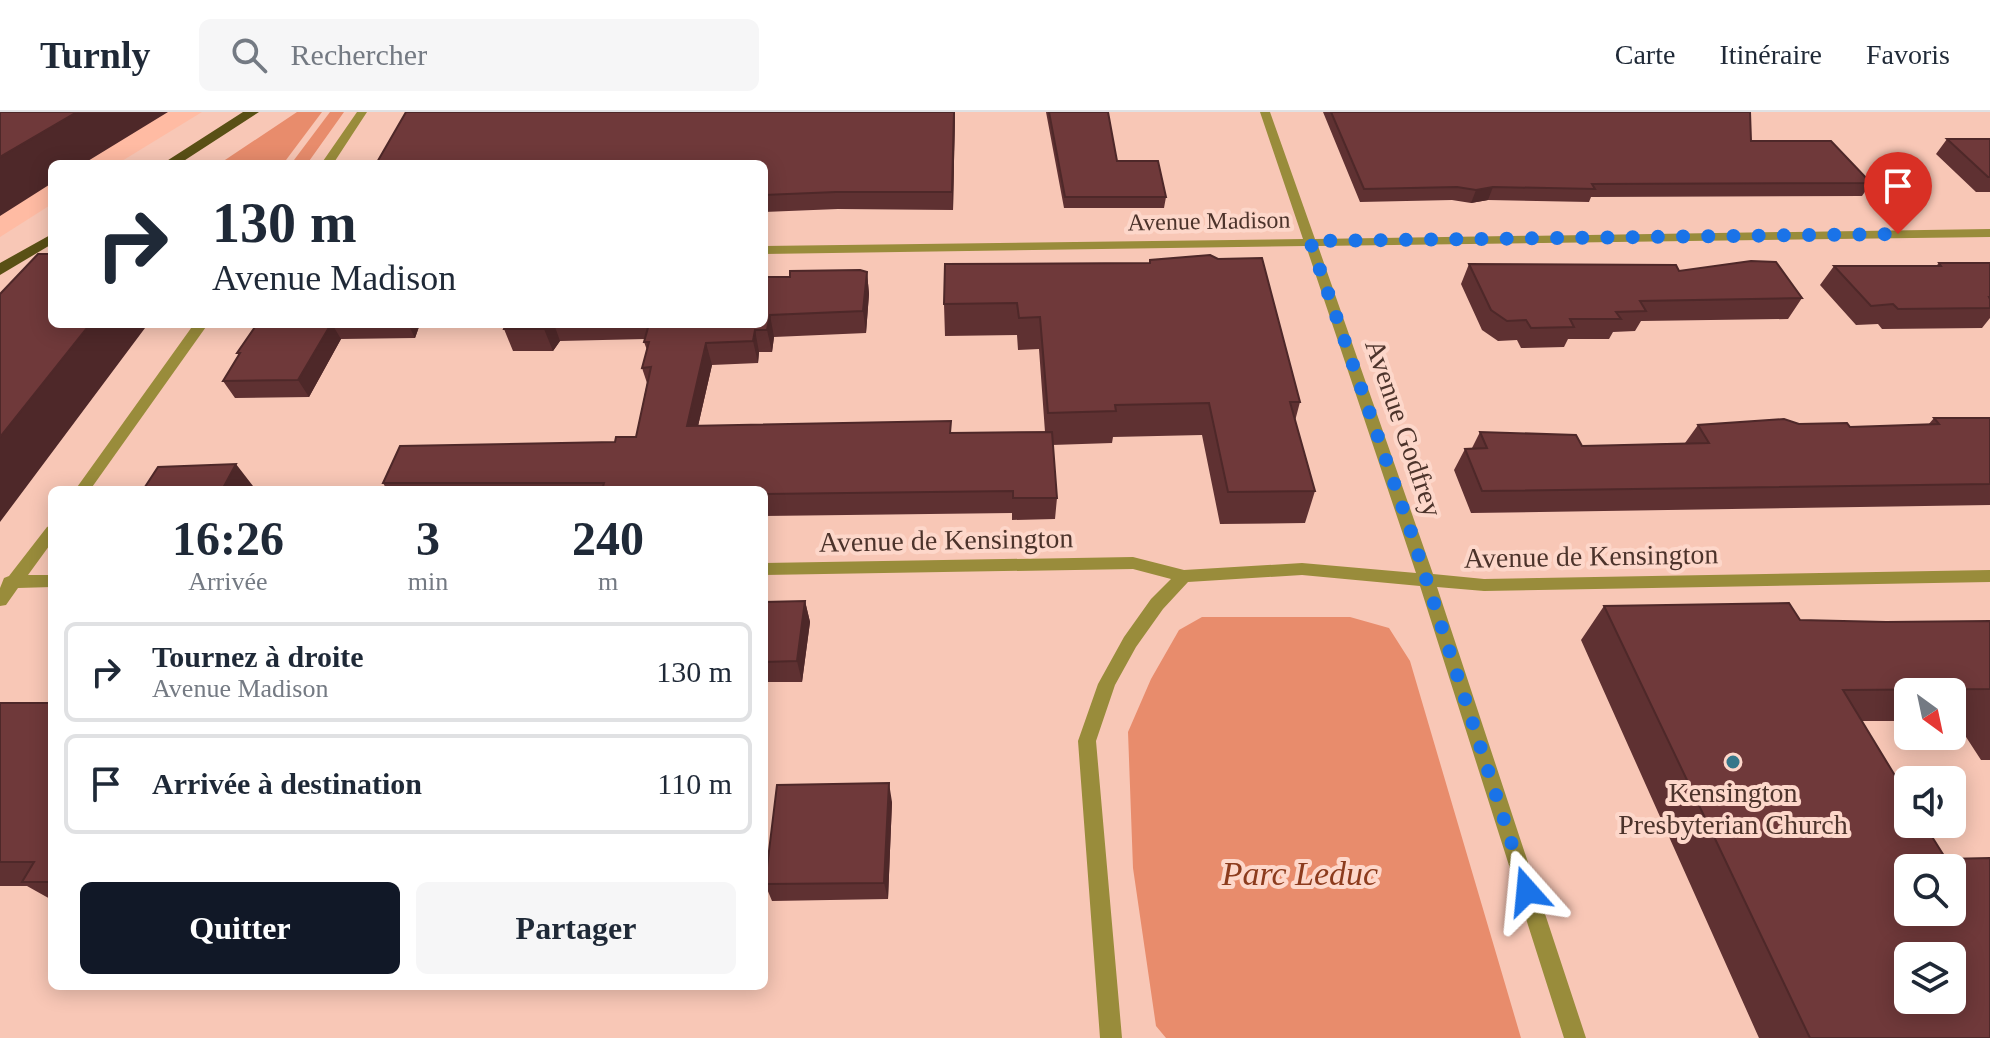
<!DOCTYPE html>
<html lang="fr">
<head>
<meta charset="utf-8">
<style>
  body { margin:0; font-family:"Times New Roman",serif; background:#f6f6f7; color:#1f2937; height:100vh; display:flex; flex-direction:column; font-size:30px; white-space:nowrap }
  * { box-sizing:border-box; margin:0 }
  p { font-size:26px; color:#747a83 }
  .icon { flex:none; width:44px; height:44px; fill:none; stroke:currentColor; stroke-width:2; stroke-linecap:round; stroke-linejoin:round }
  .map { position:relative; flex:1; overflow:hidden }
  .panel { position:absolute; left:48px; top:374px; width:720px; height:504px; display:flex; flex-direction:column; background:#fff; border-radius:12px; box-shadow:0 4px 20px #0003 }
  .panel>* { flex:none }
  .top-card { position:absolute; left:48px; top:48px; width:720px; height:168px; border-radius:12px; box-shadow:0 4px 20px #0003; background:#fff; color:#1f2937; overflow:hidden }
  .needle { width:52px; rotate:147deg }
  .tools { position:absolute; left:1894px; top:566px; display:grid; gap:16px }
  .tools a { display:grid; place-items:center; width:72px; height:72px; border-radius:12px; background:#fff; box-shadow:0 4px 20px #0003; font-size:40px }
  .pin { position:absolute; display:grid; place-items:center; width:68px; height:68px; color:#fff; margin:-82px -34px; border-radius:50% 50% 50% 0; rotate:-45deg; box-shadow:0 0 8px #0007 }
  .pin .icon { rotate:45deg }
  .me { position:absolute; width:88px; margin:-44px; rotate:342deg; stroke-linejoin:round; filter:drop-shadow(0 0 6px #0008) }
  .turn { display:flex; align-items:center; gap:28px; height:168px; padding:0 32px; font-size:36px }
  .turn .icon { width:104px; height:104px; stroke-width:2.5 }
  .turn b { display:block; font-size:56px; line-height:68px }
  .eta { display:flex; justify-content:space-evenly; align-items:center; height:136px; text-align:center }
  .eta b { font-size:48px; font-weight:700; line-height:56px }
  .action { display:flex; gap:16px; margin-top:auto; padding:16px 32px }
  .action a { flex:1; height:92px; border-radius:12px; background:#111827; color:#fff; font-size:32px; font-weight:700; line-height:92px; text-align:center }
  .action a+a { background:#f6f6f7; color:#1f2937 }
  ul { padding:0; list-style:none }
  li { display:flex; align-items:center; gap:24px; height:100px; margin:0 16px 12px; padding:0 16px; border:4px solid #e0e1e3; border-radius:12px }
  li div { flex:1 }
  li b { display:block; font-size:30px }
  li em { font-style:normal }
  header { display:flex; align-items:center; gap:48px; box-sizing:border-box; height:112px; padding:0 40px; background:#fff; border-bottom:2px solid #e0e1e3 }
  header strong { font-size:38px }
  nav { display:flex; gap:44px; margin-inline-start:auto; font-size:28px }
  .search { width:560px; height:72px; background:#f6f6f7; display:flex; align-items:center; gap:20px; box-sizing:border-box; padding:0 28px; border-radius:12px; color:#747a83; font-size:30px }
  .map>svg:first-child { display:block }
  .built { fill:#ffbba3 }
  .green { fill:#e88c6c }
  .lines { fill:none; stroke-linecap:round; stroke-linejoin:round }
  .street { fill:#998c3b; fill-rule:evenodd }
  .primary { fill:#595015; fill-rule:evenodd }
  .wall { fill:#5f3132 }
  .shaded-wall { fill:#4e2829 }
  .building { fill:#6f393a; stroke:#4e2829; stroke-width:2; fill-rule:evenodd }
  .route { stroke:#1a73e8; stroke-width:14; stroke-dasharray:0 25.2 }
  .poi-dot { fill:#36778a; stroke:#fdd7ca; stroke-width:3 }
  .labels { text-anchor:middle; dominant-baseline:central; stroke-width:8; stroke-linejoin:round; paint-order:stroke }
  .far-street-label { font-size:24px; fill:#4c332b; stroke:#fdd7ca }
  .street-label { font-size:28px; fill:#4c332b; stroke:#fdd7ca }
  .poi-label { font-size:28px; fill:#4c332b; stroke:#fdd7ca }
  .near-park-label { font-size:34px; font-style:italic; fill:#8c3b1d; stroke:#fdd7ca }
</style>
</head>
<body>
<header>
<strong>Turnly</strong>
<div class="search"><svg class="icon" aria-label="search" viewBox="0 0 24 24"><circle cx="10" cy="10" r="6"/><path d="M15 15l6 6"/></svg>Rechercher</div>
<nav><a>Carte</a><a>Itinéraire</a><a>Favoris</a></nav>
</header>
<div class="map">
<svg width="1990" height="926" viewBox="0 0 1990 926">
  <rect width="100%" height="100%" fill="#f8c7b6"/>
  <path class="built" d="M 31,0 L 202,0 L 117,52 L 52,52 L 52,92 L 0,125 L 0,28 Z"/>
  <path class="green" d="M 297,0 L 322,0 L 283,52 L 219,52 Z
    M 330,0 L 344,0 L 307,52 L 291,52 Z
    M 1202,505 L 1350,505 L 1389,516 L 1410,549 L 1521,926 L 1166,926 L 1156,914 L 1133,756 L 1128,620 L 1151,567 L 1179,518 Z"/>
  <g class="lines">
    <path class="street" d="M 357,0 L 367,0 L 333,52 L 321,52 Z
      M 1260,0 L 1270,0 L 1315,127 L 1990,117 L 1990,125 L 1318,134 L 1433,462 L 1484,467 L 1990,458 L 1990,470 L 1484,479 L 1437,475 L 1586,926 L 1564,926 L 1420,474 L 1302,463 L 1188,470 L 1163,497 L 1136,535 L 1115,573 L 1096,629 L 1122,926 L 1100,926 L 1078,629 L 1098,572 L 1124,525 L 1151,487 L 1171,467 L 1133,457 L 764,463 L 764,451 L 1133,445 L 1184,458 L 1302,451 L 1416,461 L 1306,134 L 764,142 L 764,134 L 1303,127 Z
      M 194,212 L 208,212 L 90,378 L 75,378 Z
      M 52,413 L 52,430 L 28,463 L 52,463 L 52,475 L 18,476 L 6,493 L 0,494 L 0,476 L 4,466 L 9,464 L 47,415 Z"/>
    <path class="primary" d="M 243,0 L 259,0 L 179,52 L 162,52 Z
      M 52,122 L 52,132 L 0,163 L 0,151 Z"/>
  </g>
  <path class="wall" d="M 406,0 L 955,0 L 953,98 L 838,97 L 764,100 L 764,52 Z
    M 1046,0 L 1108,0 L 1117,49 L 1166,85 L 1164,96 L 1064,96 Z
    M 1323,0 L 1750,0 L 1751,29 L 1871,71 L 1862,84 L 1591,85 L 1589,90 L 1488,88 L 1471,91 L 1452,88 L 1360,90 Z
    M 1947,27 L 1990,27 L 1990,80 L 1976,80 L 1936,42 Z
    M 1150,148 L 1300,290 L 1295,309 L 1315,379 L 1305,411 L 1220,412 L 1202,323 L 1113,325 L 1112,331 L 1052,333 L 1057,386 L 1055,407 L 1012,408 L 1012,401 L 764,404 L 764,378 L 387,378 L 383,371 L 615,330 L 636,325 L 647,271 L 642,256 L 647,238 L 644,230 L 645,227 L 560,229 L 553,239 L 513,239 L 504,217 L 505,212 L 764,212 L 790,165 L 867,160 L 869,182 L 866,221 L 774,225 L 772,240 L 759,240 L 758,251 L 712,253 L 698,314 L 951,321 L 1045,320 L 1039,237 L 1018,238 L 1017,223 L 945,224 L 944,192 L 1149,151 Z
    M 1939,151 L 1990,151 L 1990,206 L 1982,216 L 1882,217 L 1878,212 L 1856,213 L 1820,173 L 1834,154 L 1936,154 Z
    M 1469,152 L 1679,159 L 1802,186 L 1788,207 L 1641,209 L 1635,219 L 1613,220 L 1609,227 L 1568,227 L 1564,235 L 1521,236 L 1517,228 L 1498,229 L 1482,218 L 1461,172 Z
    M 257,212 L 420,212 L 415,226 L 341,227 L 309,285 L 235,286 L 223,269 L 239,243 L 237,241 Z
    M 1934,306 L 1990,306 L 1990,393 L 1471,401 L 1454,358 L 1465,337 L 1472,336 L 1480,320 L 1582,334 L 1685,331 L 1698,313 L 1799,312 L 1850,315 L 1928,313 Z
    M 805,489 L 810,510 L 802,570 L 764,570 L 764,490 Z
    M 1604,494 L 1800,508 L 1886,510 L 1990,509 L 1990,648 L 1981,648 L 1955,608 L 1952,608 L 1952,580 L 1908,580 L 1908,609 L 1862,609 L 1990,926 L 1759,926 L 1581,528 Z
    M 0,591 L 52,591 L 52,788 L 27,774 L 0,774 Z
    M 892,690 L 888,787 L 772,789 L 765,772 Z"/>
  <path class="shaded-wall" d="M 77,0 L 168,0 L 83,52 L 52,52 L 52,71 L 0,104 L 0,45 Z
    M 954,0 L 955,0 L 953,98 L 952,80 Z
    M 1493,75 L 1488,88 L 1471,91 L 1476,78 Z
    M 867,160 L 869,182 L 866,221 L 863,199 Z
    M 770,203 L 774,225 L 772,240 L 767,218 Z
    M 90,212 L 148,212 L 0,410 L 0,325 Z
    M 331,212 L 332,212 L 341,227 L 309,285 L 298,268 Z
    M 408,212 L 420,212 L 415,226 Z
    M 548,212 L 554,212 L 560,229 L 553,239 L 544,217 Z
    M 755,218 L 759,240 L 758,251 L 753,229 Z
    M 706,231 L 712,253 L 693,336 L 687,314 Z
    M 236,352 L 253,374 L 251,378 L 222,378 Z
    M 805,489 L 810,510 L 802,570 L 797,549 Z
    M 889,671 L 892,690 L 888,787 L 884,771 Z"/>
  <path class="building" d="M 0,0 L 77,0 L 0,45 Z
    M 406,0 L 954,0 L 952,80 L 836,80 L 764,83 L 764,52 L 376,52 Z
    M 1049,0 L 1108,0 L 1117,49 L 1158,49 L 1166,85 L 1065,85 Z
    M 1331,0 L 1750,0 L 1751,29 L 1831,29 L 1871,71 L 1592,72 L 1595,77 L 1493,75 L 1476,78 L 1457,75 L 1364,77 Z
    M 1947,27 L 1990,27 L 1990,65 L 1988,65 Z
    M 38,142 L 52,142 L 52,212 L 90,212 L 0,325 L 0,182 Z
    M 1210,143 L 1218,147 L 1262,146 L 1300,290 L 1290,290 L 1315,379 L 1228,380 L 1209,291 L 1115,293 L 1116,299 L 1048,301 L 1040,205 L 1019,206 L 1017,191 L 944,192 L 945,152 L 1150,151 L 1150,148 Z
    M 1751,149 L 1776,150 L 1802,186 L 1640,189 L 1646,199 L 1616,200 L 1621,207 L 1570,207 L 1574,215 L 1531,216 L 1526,208 L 1507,209 L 1491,198 L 1469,152 L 1676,153 L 1679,159 Z
    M 1939,151 L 1990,151 L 1990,185 L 1989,185 L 1990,187 L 1990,196 L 1898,197 L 1893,192 L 1871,194 L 1834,154 L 1941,154 Z
    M 860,158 L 867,160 L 863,199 L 770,203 L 767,218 L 755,218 L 753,229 L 706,231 L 687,314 L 951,309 L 950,321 L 1052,320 L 1057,386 L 1013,386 L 1013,379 L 764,382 L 764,378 L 602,378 L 604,371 L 383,371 L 400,334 L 615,330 L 616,325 L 636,325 L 651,255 L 642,256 L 649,230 L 644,230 L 649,212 L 764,212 L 764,165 L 790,165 L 790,159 Z
    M 257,212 L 331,212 L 298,268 L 223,269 L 240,241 L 237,241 Z
    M 506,212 L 548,212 L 544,217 L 504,217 Z
    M 1934,306 L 1990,306 L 1990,372 L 1482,379 L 1465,337 L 1487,336 L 1480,320 L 1576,323 L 1582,334 L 1709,331 L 1698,313 L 1784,307 L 1799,312 L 1847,311 L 1850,315 L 1939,312 Z
    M 236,352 L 222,378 L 143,378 L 158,355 Z
    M 805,489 L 797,549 L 764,550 L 764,490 Z
    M 1789,491 L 1800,508 L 1886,510 L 1990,509 L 1990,577 L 1843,578 L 1908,685 L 1908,712 L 1924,712 L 1946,747 L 1990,746 L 1990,926 L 1810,926 L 1604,494 ZM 1908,756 L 1952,756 L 1952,800 L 1908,800 ZM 1908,844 L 1952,844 L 1952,888 L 1908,888 Z
    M 0,591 L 52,591 L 52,770 L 22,770 L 34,750 L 0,750 Z
    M 889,671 L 884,771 L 765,772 L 777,673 Z"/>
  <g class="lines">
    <path class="route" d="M 1527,779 L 1410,417 L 1310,129 L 1898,122"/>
  </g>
  <circle class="poi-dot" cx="1733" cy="650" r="8"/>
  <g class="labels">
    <g class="far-street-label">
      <text transform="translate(1209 109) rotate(-1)">Avenue Madison</text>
    </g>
    <g class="street-label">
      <text transform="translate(1404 316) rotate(71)">Avenue Godfrey</text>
      <text transform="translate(946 428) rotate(-1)">Avenue de Kensington</text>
      <text transform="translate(1591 444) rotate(-1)">Avenue de Kensington</text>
    </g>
    <g class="poi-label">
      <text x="1733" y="680">Kensington<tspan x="1733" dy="32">Presbyterian Church</tspan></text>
    </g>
    <g class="near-park-label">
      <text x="1300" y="761">Parc Leduc</text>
    </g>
  </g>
</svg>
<div class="tools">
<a><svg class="needle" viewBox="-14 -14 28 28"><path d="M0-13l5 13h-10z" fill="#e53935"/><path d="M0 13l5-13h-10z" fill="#747a83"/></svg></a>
<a><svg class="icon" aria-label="sound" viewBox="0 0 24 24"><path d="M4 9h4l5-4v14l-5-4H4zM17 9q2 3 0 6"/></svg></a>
<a><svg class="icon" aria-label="search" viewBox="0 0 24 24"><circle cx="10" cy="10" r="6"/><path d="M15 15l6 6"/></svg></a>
<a><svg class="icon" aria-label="layers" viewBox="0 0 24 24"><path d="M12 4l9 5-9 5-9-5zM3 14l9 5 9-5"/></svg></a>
</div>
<div class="pin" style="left:1898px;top:122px;background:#d93025"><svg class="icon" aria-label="arrive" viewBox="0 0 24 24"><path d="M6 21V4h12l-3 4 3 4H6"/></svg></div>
<svg class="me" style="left:1527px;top:779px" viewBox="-20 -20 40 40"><path d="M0-17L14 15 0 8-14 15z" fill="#1a73e8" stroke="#fff" stroke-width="4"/></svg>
<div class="top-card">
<div class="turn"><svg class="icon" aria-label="right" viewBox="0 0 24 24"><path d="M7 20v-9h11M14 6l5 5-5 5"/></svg><div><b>130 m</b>Avenue Madison</div></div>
</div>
<section class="panel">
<div class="eta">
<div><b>16:26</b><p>Arrivée</p></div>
<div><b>3</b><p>min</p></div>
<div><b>240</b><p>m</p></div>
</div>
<ul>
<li><svg class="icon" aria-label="right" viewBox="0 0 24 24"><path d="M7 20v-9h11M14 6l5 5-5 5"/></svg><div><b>Tournez à droite</b><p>Avenue Madison</p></div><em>130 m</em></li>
<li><svg class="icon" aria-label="arrive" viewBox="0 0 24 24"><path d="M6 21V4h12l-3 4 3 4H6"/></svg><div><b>Arrivée à destination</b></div><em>110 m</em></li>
</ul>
<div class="action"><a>Quitter</a><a>Partager</a></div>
</section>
</div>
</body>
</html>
